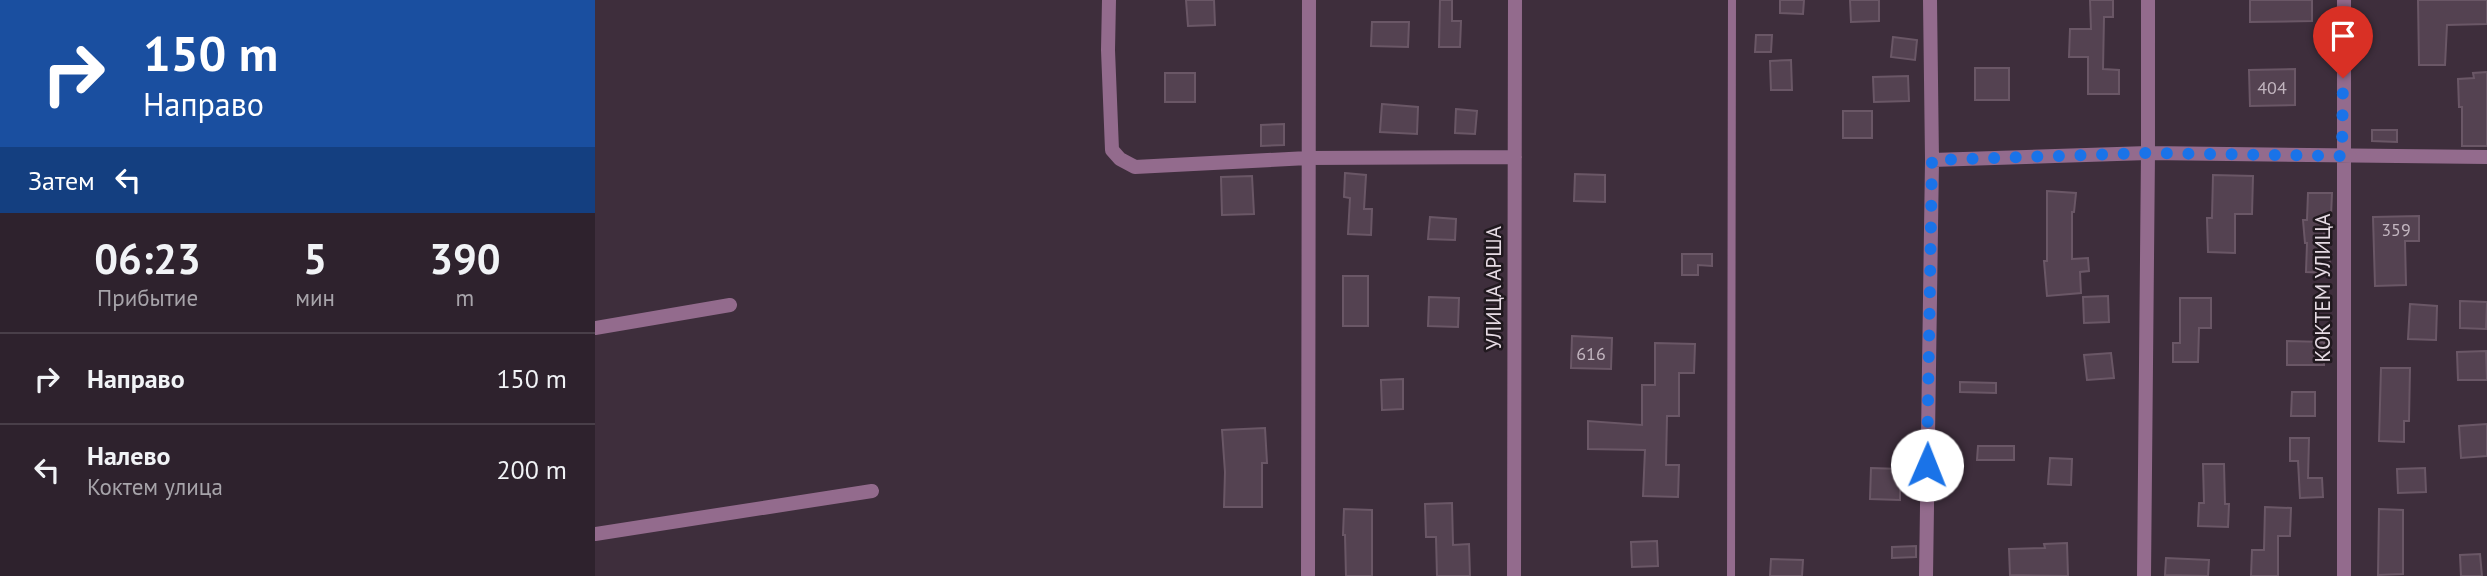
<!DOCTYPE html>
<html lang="ru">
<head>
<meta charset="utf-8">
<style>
  body { margin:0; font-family:"PT Sans",sans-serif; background:#362a35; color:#f1f3f6; height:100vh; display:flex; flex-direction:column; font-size:26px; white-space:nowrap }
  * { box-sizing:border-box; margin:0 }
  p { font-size:23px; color:#a7a4aa }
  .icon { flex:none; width:38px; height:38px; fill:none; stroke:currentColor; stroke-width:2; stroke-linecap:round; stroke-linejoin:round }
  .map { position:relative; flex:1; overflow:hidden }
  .panel { display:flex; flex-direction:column; background:#2e222d; width:595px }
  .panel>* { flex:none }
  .hud { background:#1a4fa0; color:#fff; overflow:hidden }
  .pin { position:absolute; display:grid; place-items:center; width:60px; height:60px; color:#fff; margin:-72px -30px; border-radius:50% 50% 50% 0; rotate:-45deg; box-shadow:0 0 7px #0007 }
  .pin .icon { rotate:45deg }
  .me { position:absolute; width:77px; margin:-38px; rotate:1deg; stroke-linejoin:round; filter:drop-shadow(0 0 5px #0008) }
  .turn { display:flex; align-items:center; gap:24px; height:147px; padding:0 28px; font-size:32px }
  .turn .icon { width:91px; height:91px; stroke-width:2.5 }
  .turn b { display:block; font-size:49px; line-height:60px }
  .then { display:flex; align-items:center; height:66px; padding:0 28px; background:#0003; gap:14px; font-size:26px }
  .eta { display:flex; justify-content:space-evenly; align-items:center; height:119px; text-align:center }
  .eta b { font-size:42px; font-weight:600; line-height:49px }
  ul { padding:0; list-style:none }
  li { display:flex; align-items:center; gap:21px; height:91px; padding:0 28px; border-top:2px solid #493f49 }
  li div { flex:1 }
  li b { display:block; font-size:26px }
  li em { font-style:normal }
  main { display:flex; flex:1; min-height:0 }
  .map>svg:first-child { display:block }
  .building { fill:#544251; stroke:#6a5766; stroke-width:2 }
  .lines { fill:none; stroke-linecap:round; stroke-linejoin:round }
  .service { stroke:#936b8d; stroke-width:8 }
  .minor { stroke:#936b8d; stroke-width:14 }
  .route { stroke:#1a73e8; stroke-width:12; stroke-dasharray:0 21.6 }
  .labels { text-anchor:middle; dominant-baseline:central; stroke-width:5; stroke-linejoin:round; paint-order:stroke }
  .number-label { font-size:18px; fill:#c2b5bf }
  .street-label { font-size:21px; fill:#e6dbe4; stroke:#21191f }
</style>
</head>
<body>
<main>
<section class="panel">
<div class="hud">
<div class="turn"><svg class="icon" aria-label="right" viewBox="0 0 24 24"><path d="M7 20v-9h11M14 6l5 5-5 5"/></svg><div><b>150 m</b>Направо</div></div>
<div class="then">Затем<svg class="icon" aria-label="left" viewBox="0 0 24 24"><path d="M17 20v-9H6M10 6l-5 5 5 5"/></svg></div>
</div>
<div class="eta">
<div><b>06:23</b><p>Прибытие</p></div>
<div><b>5</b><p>мин</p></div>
<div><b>390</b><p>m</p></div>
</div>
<ul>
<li><svg class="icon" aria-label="right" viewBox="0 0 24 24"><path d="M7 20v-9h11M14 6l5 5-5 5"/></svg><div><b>Направо</b></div><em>150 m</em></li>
<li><svg class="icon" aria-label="left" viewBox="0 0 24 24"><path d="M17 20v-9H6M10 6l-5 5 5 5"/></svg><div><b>Налево</b><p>Коктем улица</p></div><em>200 m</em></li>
</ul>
</section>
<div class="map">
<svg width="1892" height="576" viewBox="0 0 1892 576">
  <rect width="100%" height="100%" fill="#3e2e3c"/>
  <path class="building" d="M 591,0 L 619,0 L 620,25 L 593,26 Z
    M 845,0 L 857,0 L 857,21 L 866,21 L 865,47 L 844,47 Z
    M 1185,0 L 1209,0 L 1208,14 L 1185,13 Z
    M 1255,0 L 1284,0 L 1284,21 L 1256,22 Z
    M 1495,0 L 1518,0 L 1518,17 L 1509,17 L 1508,69 L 1524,70 L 1524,94 L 1493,94 L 1493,57 L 1474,57 L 1475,29 L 1496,29 Z
    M 1655,0 L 1717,0 L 1717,21 L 1655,22 Z
    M 1823,0 L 1892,0 L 1892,24 L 1852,25 L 1850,65 L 1824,65 Z
    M 777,22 L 814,22 L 813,47 L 776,46 Z
    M 1161,35 L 1177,35 L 1176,52 L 1160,52 Z
    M 1298,37 L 1322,40 L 1320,60 L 1296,57 Z
    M 1196,60 L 1197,90 L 1176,90 L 1175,61 Z
    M 1380,68 L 1414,68 L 1414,100 L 1380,100 Z
    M 1700,69 L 1700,105 L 1655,106 L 1654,70 Z
    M 1892,72 L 1892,146 L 1867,146 L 1867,107 L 1864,107 L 1863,79 L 1879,78 L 1878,73 Z
    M 570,73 L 600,73 L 600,102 L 570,102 Z
    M 1313,76 L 1314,101 L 1279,102 L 1278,77 Z
    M 787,104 L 823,107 L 822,134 L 785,132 Z
    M 861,109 L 882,111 L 880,134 L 860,133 Z
    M 1248,111 L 1277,111 L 1277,138 L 1248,138 Z
    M 689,124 L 689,145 L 666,146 L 666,125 Z
    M 1777,130 L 1802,130 L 1802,142 L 1777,141 Z
    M 750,173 L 771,175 L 769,209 L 777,209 L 776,235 L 753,234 L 755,198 L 749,197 Z
    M 980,174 L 1010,175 L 1010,202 L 979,201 Z
    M 1618,175 L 1658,176 L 1657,214 L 1640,214 L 1640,253 L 1613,252 L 1612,218 L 1617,218 Z
    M 657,176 L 659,214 L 627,215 L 626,177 Z
    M 1452,191 L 1481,193 L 1479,212 L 1477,212 L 1477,259 L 1493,258 L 1494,271 L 1485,272 L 1486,293 L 1452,296 L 1449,261 L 1452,261 Z
    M 1713,193 L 1737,193 L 1736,216 L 1728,215 L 1730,256 L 1735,257 L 1734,273 L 1711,272 L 1712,243 L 1710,243 L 1708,220 L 1712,220 Z
    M 1824,216 L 1824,241 L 1810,241 L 1811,285 L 1780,286 L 1778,217 Z
    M 835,217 L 861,219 L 860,240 L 833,239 Z
    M 1087,254 L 1117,254 L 1117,266 L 1103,265 L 1103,275 L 1087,275 Z
    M 748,276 L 773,276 L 773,326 L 748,326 Z
    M 1513,296 L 1514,322 L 1489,323 L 1488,297 Z
    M 834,297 L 864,298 L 863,327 L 833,326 Z
    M 1585,298 L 1616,298 L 1616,328 L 1604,328 L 1603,362 L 1578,362 L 1578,343 L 1585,343 Z
    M 1865,301 L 1892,302 L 1891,329 L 1865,328 Z
    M 1815,304 L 1842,306 L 1841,340 L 1813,339 Z
    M 977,336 L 1017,338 L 1016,369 L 976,368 Z
    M 1692,341 L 1729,342 L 1729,365 L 1692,365 Z
    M 1060,343 L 1100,344 L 1099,373 L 1084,373 L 1084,416 L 1072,416 L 1071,465 L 1084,465 L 1083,497 L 1048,496 L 1050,450 L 993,449 L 993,421 L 1047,425 L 1047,385 L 1060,385 Z
    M 1891,351 L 1892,380 L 1863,380 L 1862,352 Z
    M 1516,353 L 1519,378 L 1492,380 L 1489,355 Z
    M 1786,368 L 1815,368 L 1814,421 L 1809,421 L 1809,442 L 1784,441 Z
    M 808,379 L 808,409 L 787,410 L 786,380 Z
    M 1365,382 L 1401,383 L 1401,393 L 1365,392 Z
    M 1697,392 L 1720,392 L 1720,416 L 1696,416 Z
    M 1892,424 L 1892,456 L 1866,458 L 1864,426 Z
    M 670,428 L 672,463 L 667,463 L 667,507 L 629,507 L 630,472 L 627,430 Z
    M 1695,438 L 1714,438 L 1713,478 L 1727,478 L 1728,497 L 1705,498 L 1703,461 L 1695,461 Z
    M 1383,446 L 1419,446 L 1419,460 L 1382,460 Z
    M 1455,458 L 1477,459 L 1476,485 L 1453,484 Z
    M 1608,464 L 1629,464 L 1630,504 L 1634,504 L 1633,527 L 1603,526 L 1604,503 L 1609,503 Z
    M 1276,468 L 1305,469 L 1305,500 L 1275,499 Z
    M 1830,468 L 1831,492 L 1803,493 L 1802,469 Z
    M 857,503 L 858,545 L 874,544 L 875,576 L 842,576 L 841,537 L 831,537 L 830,504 Z
    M 1670,507 L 1696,508 L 1695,536 L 1683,536 L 1683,576 L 1656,576 L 1657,550 L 1669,550 Z
    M 749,509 L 777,510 L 777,576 L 751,576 L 750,535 L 748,535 Z
    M 1784,509 L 1808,510 L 1808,574 L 1783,575 Z
    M 1062,541 L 1063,566 L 1037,567 L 1036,542 Z
    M 1472,543 L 1473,576 L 1415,575 L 1414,549 L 1450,548 L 1449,544 Z
    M 1321,546 L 1321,557 L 1297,558 L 1297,547 Z
    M 1885,554 L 1887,576 L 1866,576 L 1865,555 Z
    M 1571,558 L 1614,560 L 1613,576 L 1570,575 Z
    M 1176,559 L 1208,560 L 1207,576 L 1175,576 Z"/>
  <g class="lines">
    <path class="service" d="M 1136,576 L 1137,0"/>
    <path class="minor" d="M 514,0 L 513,50 L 517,150 L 525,159 L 540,167 L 713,158 L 920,157
      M 1749,0 L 1749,576
      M 1337,160 L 1553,153 L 1892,157
      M 0,328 L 135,305
      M 0,534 L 277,491
      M 713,576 L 714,0
      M 919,576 L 920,0
      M 1331,576 L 1337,160 L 1335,0
      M 1549,576 L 1553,153 L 1553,0"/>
  </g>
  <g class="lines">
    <path class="route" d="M 1332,465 L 1337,160 L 1553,153 L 1747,156 L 1748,78"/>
  </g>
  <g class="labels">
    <g class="number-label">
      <text x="1677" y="87">404</text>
      <text x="1801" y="229">359</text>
      <text x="996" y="353">616</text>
    </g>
    <g class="street-label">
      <text transform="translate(898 288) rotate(-90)">УЛИЦА АРША</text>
      <text transform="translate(1727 288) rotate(-90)">КОКТЕМ УЛИЦА</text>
    </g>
  </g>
</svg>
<div class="pin" style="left:1748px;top:78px;background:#d93025"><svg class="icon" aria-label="arrive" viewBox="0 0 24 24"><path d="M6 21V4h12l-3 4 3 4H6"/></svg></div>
<svg class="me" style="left:1332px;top:465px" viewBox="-20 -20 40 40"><circle r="19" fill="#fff"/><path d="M0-13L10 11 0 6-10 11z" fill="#1a73e8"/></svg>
</div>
</main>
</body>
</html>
